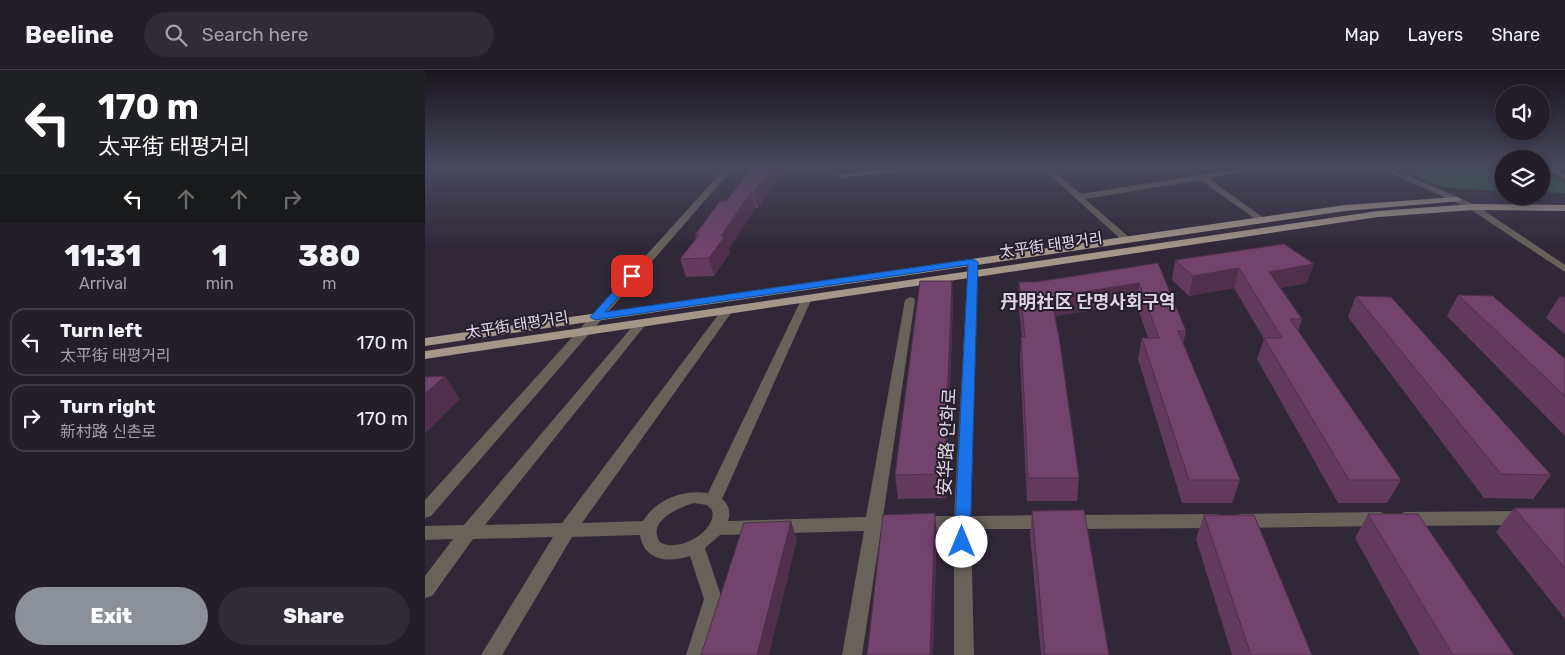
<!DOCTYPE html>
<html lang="en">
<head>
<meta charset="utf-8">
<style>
  body { margin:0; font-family:Rubik,"Noto Sans SC","Noto Sans KR",sans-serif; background:#302b35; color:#f1f3f6; height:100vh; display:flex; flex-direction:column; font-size:19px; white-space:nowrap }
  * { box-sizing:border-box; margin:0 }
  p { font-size:16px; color:#a3a2a8 }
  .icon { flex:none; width:28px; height:28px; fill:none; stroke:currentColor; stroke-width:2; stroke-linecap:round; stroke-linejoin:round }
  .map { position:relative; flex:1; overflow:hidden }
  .details { display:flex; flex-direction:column; background:#241e29; width:425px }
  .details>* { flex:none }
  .guide { background:#202124; color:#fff; overflow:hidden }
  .tools { position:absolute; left:1070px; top:15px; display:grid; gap:10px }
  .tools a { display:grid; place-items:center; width:55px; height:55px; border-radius:50%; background:#241e29; box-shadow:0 2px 8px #0003,0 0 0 1px #413c46; font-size:25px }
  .pin { position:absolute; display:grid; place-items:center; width:42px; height:42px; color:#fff; margin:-21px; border-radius:10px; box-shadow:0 2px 8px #0006 }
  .me { position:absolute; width:55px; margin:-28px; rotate:0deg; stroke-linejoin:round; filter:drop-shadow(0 0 4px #0008) }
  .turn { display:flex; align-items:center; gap:18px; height:105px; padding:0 15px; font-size:22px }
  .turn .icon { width:65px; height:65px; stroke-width:2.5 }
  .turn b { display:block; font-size:35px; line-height:42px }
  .lanes { display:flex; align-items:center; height:48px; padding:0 15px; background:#0003; justify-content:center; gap:25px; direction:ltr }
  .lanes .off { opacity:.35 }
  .eta { display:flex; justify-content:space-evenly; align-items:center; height:85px; text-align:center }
  .eta b { font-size:30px; font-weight:800; line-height:35px }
  .primary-button { display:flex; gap:10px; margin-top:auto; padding:10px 15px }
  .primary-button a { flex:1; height:58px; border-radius:30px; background:#8c9099; color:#fff; font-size:20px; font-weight:800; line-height:58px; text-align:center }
  .primary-button a+a { background:#302b35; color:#f1f3f6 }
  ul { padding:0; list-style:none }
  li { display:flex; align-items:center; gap:15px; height:68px; margin:0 10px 8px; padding:0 5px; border:2px solid #413c46; border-radius:15px }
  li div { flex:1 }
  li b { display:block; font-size:19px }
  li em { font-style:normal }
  header { display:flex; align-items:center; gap:30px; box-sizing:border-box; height:70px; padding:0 25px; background:#241e29; border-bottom:1px solid #413c46 }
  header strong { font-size:24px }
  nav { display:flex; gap:28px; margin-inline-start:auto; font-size:18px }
  .search { width:350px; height:45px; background:#302b35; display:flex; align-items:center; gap:12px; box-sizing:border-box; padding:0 18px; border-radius:28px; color:#a3a2a8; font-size:19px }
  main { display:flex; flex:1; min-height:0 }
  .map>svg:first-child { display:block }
  .built { fill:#3b3045 }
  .green { fill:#2b613e }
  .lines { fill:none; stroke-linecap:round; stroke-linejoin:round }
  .minor { fill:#68625b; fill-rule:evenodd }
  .major { fill:#a4978a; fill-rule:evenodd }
  .wall { fill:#613a5e }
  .shaded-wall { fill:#4f2f4c }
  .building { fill:#71436d; stroke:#4f2f4c }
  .route { fill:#1a73e8; stroke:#114b97 }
  .labels { text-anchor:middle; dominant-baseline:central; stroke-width:4; stroke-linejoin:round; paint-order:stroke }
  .street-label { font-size:15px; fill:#e0dbe5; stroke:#261e2d }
  .quarter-label { font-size:18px; font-weight:bold; fill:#ded4e8; stroke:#261e2d }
  .near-street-label { font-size:18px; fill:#e0dbe5; stroke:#261e2d }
</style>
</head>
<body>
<header>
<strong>Beeline</strong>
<div class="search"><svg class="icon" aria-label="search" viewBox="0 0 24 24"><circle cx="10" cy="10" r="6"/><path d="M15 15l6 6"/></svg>Search here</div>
<nav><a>Map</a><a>Layers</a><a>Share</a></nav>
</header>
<main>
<section class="details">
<div class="guide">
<div class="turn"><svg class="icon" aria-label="left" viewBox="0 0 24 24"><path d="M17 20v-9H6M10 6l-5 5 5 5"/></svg><div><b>170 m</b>太平街 태평거리</div></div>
<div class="lanes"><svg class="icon" aria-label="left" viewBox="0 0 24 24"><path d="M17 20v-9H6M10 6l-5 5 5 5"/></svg><svg class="icon off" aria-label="ahead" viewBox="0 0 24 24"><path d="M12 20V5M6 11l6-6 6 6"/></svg><svg class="icon off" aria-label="ahead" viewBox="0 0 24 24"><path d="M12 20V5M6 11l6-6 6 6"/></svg><svg class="icon off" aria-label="right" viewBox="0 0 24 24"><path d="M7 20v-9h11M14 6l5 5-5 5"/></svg></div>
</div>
<div class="eta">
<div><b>11:31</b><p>Arrival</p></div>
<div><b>1</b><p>min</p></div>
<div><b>380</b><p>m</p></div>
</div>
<ul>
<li><svg class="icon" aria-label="left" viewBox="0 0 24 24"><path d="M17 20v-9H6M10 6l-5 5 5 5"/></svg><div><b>Turn left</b><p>太平街 태평거리</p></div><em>170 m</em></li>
<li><svg class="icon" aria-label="right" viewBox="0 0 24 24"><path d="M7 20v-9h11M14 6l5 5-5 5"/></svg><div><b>Turn right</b><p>新村路 신촌로</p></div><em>170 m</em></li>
</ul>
<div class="primary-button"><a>Exit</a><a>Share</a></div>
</section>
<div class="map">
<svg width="1140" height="585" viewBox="0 0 1140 585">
  <rect width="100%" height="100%" fill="#302837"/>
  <path class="built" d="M 0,97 L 74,97 L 69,99 L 14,103 L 0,113 Z"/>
  <path class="green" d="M 967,97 L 1079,97 L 1079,121 L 1021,118 Z
    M 1116,99 L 1140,113 L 1140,123 L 1116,122 Z"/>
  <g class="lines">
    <path class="minor" d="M 301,97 L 309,97 L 6,446 L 0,448 L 0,430 Z
      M 481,97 L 508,97 L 504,99 L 415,108 L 411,106 L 415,104 Z
      M 616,97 L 624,97 L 656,124 L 825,97 L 843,97 L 783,108 L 843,151 L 836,153 L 775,110 L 660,129 L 705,168 L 707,170 L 702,173 L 699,172 Z
      M 952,97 L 962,97 L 1051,135 L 1140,195 L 1140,202 L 1045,139 Z
      M 1119,97 L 1128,97 L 1140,104 L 1140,109 Z
      M 548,189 L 553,192 L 546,446 L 622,445 L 628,447 L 630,452 L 628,457 L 622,459 L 546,459 L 549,585 L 529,585 L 529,460 L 495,460 L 489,458 L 487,453 L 489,448 L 495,446 L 529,446 L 543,192 Z
      M 382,225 L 387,228 L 297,429 C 304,434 306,443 303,451 L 441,447 L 480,230 L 485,227 L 489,228 L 490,230 L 458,447 L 475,446 L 481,448 L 483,453 L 481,458 L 456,460 L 437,585 L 417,585 L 439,461 L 295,465 L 280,478 L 297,529 L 281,585 L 261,585 L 279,529 L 265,486 C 244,493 219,491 215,465 L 147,467 L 77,585 L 56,585 L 128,467 L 48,469 L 7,526 L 0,528 L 0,506 L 28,469 L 0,470 L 0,456 L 39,455 L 212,251 L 216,250 L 222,253 L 60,455 L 137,453 L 299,237 L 303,236 L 309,239 L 157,453 L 218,451 C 231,429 259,419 283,423 L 377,228 ZM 269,433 L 282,435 L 287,440 C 293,461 252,484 235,472 C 221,452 254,437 269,433 Z
      M 1097,441 L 1103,443 L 1105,448 L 1103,453 L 1097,455 L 980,456 L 974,454 L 972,449 L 974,444 L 980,442 Z
      M 955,442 L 961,444 L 963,449 L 961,454 L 955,456 L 815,458 L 809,456 L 807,451 L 809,446 L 815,444 Z
      M 792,444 L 798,446 L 800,451 L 798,456 L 792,458 L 645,459 L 639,457 L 637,452 L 639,447 L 645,445 Z"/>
    <path class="major" d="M 1032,127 L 1036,129 L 1035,131 L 920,141 L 0,276 L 0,268 L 920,135 Z
      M 1048,134 L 1140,135 L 1140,141 L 1048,140 L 953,147 L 0,289 L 0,281 L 953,141 Z"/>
  </g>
  <path class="wall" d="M 329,97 L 353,97 L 355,106 L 333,138 L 330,138 L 304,179 L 305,183 L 289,206 L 261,207 L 255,189 L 271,169 L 270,165 L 301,131 Z
    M 859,174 L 882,213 L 856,218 L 877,249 L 873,261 L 976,410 L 962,433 L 913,433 L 832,289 L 839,269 L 809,218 L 764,226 L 747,210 L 750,190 Z
    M 733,193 L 761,261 L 758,274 L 815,410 L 807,433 L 757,433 L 713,289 L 717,268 L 723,268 L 711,233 L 630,246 L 654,408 L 652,431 L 602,431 L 595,288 L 596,267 L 597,267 L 593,232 L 594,212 L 611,212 Z
    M 1033,225 L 1140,289 L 1140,366 L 1022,246 Z
    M 931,226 L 1126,405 L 1108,429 L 1059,428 L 923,247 Z
    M 1134,227 L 1140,227 L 1140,264 L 1121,248 Z
    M 528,231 L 521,428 L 473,429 L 470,405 Z
    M 1089,438 L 1140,438 L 1140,549 L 1071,462 Z
    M 607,441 L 684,585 L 616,585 L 605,465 Z
    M 943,444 L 1089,585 L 995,585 L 930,468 Z
    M 779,445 L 887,585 L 807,585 L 771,469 Z"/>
  <path class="shaded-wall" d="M 347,97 L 353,97 L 355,106 L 333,138 L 329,122 Z
    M 326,122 L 330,138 L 304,179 L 305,183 L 289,206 L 284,188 L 296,166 Z
    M 889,194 L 882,213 L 838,221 L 844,202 Z
    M 814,198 L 809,218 L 764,226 L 768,206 Z
    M 527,211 L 528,231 L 521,428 L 519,404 Z
    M 714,213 L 711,233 L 625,247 L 626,227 Z
    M 20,306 L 35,329 L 0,364 L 0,324 Z
    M 510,443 L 512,467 L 508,585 L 505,585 Z
    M 366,451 L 372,470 L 344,585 L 332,585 Z"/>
  <path class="building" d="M 329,97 L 347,97 L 329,122 L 326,122 L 296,166 L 300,166 L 284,188 L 255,189 L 274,165 L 270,165 L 295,131 L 301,131 Z
    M 859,174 L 889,194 L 844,202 L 877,249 L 865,249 L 976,410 L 924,410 L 839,268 L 857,268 L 814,198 L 768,206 L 750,190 Z
    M 733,193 L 761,261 L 753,261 L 815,410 L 764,410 L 717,268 L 734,268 L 714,213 L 626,227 L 634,267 L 654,408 L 603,408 L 596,267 L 600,267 L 594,212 L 611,212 Z
    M 495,211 L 527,211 L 519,404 L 470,405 Z
    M 1033,225 L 1068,226 L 1140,289 L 1140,326 Z
    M 931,226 L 966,227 L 1126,405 L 1076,404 Z
    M 1134,227 L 1140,227 L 1140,231 Z
    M 20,306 L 0,324 L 0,307 Z
    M 1089,438 L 1140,438 L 1140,498 Z
    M 659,440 L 684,585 L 620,585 L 607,441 Z
    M 510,443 L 505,585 L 442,585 L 458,445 Z
    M 943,444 L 993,444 L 1089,585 L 1028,585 Z
    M 779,445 L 829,445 L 887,585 L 826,585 Z
    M 366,451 L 332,585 L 276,585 L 319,453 Z"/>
  <linearGradient id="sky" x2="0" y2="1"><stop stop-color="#1a161e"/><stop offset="0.54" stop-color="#48485e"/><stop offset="1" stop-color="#48485e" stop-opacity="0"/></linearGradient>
  <rect width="1140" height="179" fill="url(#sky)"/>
  <path class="route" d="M 548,189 L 553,192 L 545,472 L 543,476 L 537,478 L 532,476 L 529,472 L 543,195 L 170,250 L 165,247 L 204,204 L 207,203 L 212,206 L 180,242 Z"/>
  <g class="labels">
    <g class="street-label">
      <text transform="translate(626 175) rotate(-8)">太平街 태평거리</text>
      <text transform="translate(92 255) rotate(-9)">太平街 태평거리</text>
    </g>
    <g class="quarter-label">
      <text x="663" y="232">丹明社区 단명사회구역</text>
    </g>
    <g class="near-street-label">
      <text transform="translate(522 372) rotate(-87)">安华路 안화로</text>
    </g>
  </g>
</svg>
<div class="tools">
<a><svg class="icon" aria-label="sound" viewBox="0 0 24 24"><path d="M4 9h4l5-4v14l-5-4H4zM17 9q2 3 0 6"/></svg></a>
<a><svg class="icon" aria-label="layers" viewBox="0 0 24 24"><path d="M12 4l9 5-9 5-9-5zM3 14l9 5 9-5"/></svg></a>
</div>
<div class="pin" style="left:207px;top:206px;background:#d93025"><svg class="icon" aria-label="arrive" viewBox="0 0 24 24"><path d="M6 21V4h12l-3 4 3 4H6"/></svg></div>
<svg class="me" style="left:537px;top:472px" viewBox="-20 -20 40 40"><circle r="19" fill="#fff"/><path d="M0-13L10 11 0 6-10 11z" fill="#1a73e8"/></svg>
</div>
</main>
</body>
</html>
